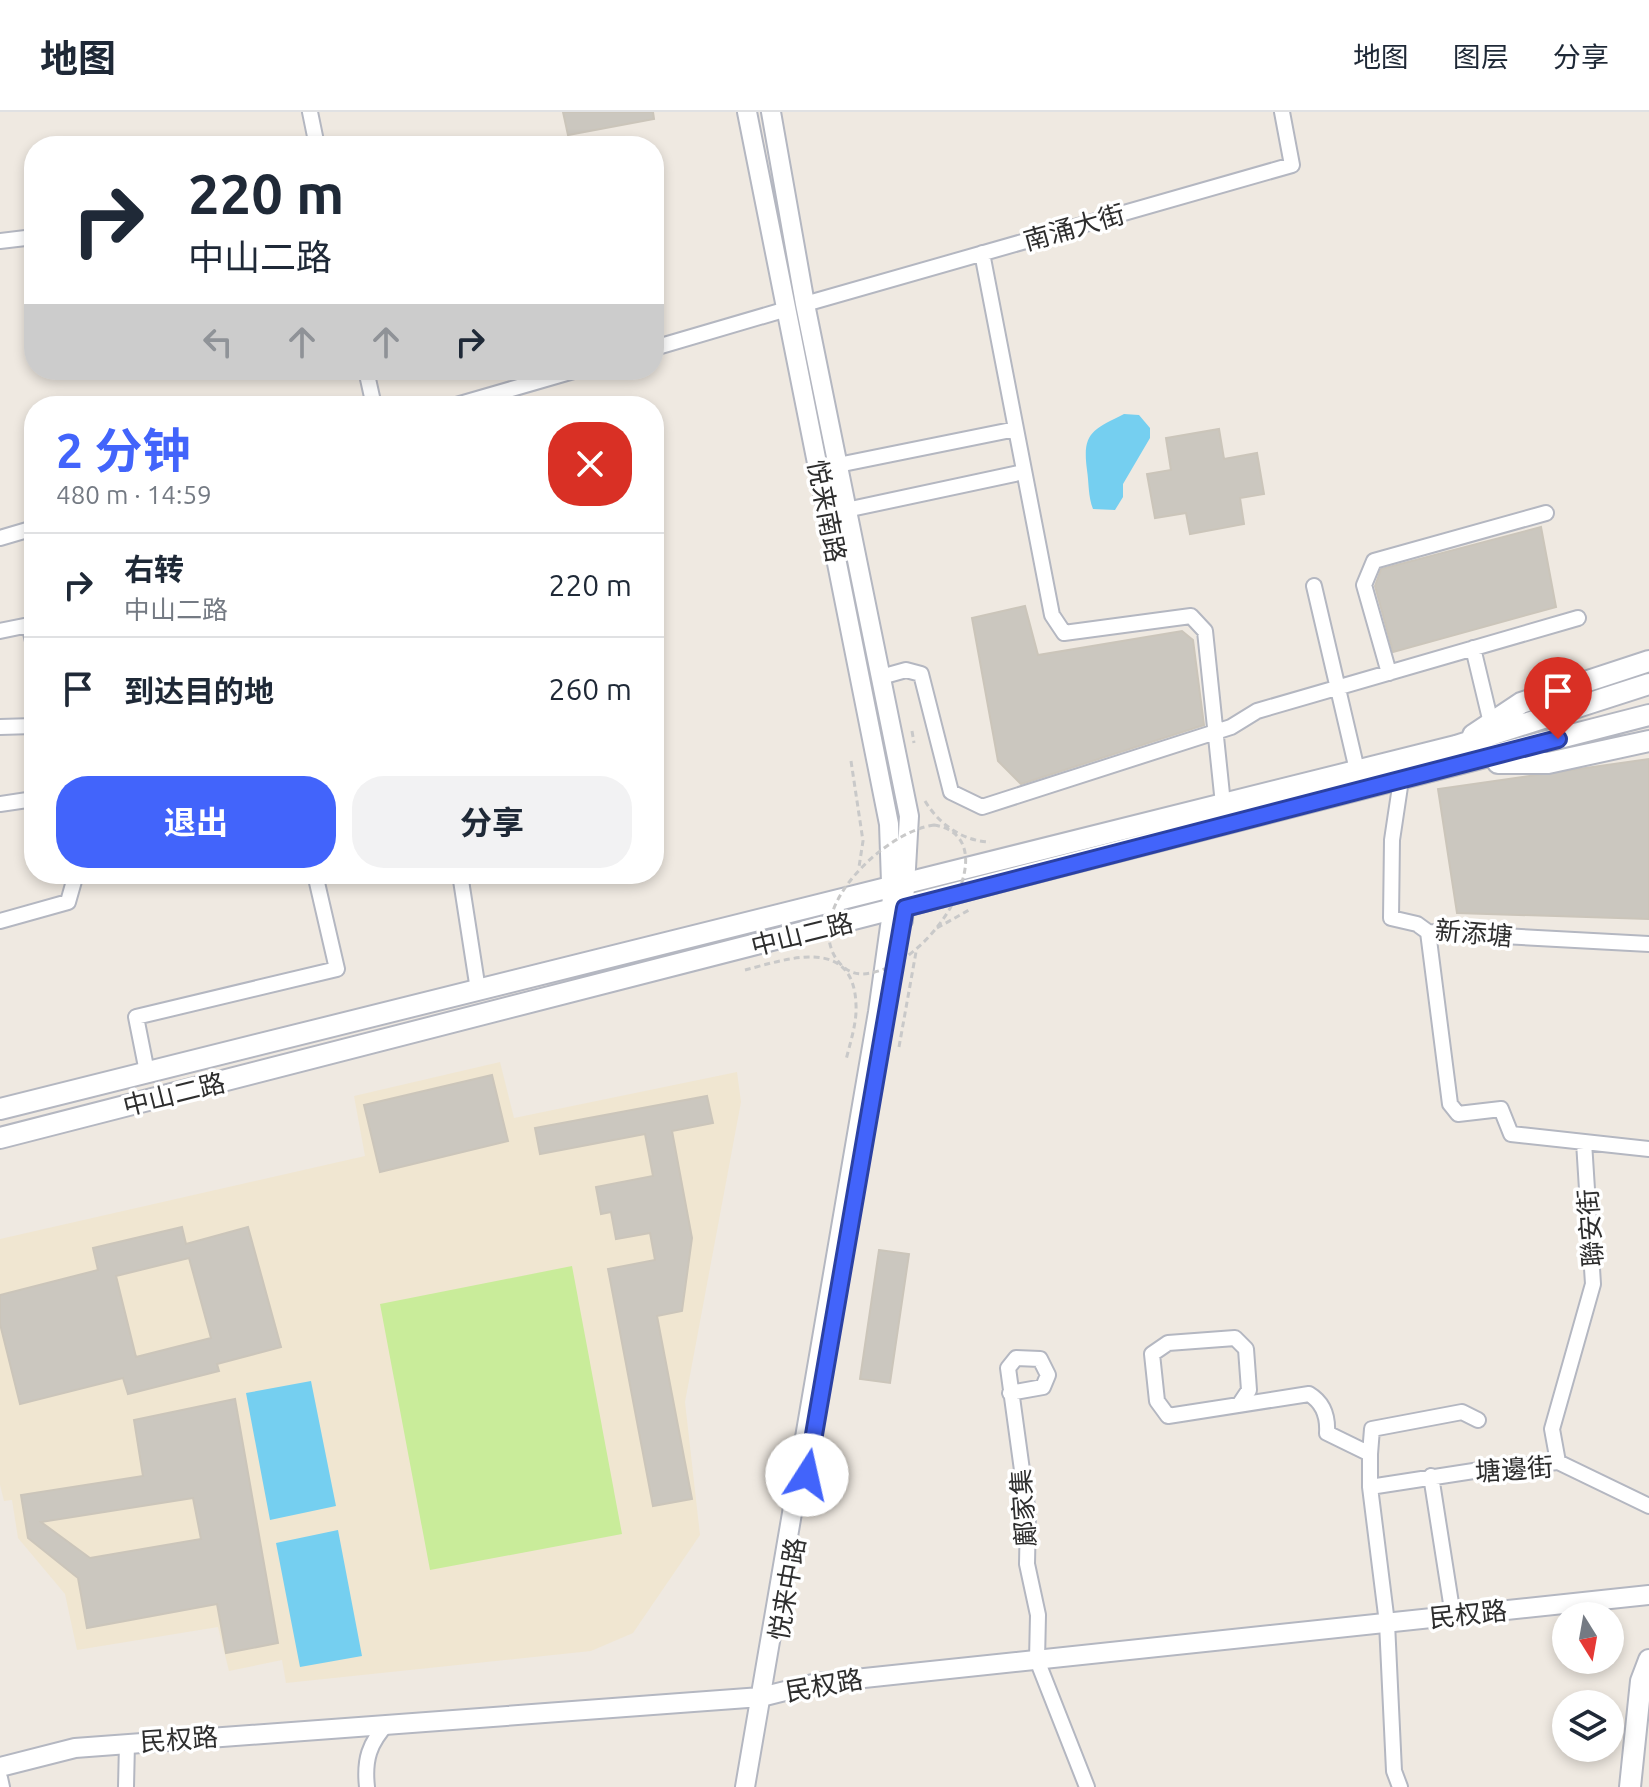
<!DOCTYPE html>
<html lang="zh">
<head>
<meta charset="utf-8">
<style>
  body { margin:0; font-family:Ubuntu,"Noto Sans SC",sans-serif; background:#f2f2f3; color:#1f2937; height:100vh; display:flex; flex-direction:column; font-size:30px; white-space:nowrap }
  * { box-sizing:border-box; margin:0 }
  p { font-size:26px; color:#747a83 }
  .icon { flex:none; width:44px; height:44px; fill:none; stroke:currentColor; stroke-width:2; stroke-linecap:round; stroke-linejoin:round }
  .map { position:relative; flex:1; overflow:hidden }
  .panel { position:absolute; left:24px; top:284px; width:640px; height:488px; display:flex; flex-direction:column; background:#fff; border-radius:32px; box-shadow:0 4px 12px #0003 }
  .panel>* { flex:none }
  .guide { position:absolute; left:24px; top:24px; width:640px; height:244px; border-radius:32px; box-shadow:0 4px 12px #0003; background:#fff; color:#1f2937; overflow:hidden }
  .needle { width:52px; rotate:169deg }
  .fabs { position:absolute; left:1552px; top:1490px; display:grid; gap:16px }
  .fabs a { display:grid; place-items:center; width:72px; height:72px; border-radius:50%; background:#fff; box-shadow:0 4px 12px #0003; font-size:40px }
  .pin { position:absolute; display:grid; place-items:center; width:68px; height:68px; color:#fff; margin:-82px -34px; border-radius:50% 50% 50% 0; rotate:-45deg; box-shadow:0 0 8px #0007 }
  .pin .icon { rotate:45deg }
  .me { position:absolute; width:88px; margin:-44px; rotate:10deg; stroke-linejoin:round; filter:drop-shadow(0 0 6px #0008) }
  .turn { display:flex; align-items:center; gap:28px; height:168px; padding:0 32px; font-size:36px }
  .turn .icon { width:104px; height:104px; stroke-width:2.5 }
  .turn b { display:block; font-size:56px; line-height:68px }
  .lanes { display:flex; align-items:center; height:76px; padding:0 32px; background:#0003; justify-content:center; gap:40px; direction:ltr }
  .lanes .off { opacity:.35 }
  .round { display:grid; place-items:center; flex:none; width:84px; height:84px; border-radius:32px; background:#f2f2f3 }
  .overview { display:flex; align-items:center; justify-content:space-between; height:136px; padding:0 32px }
  h1 { font-size:48px; font-weight:700; line-height:60px; color:#4264fb }
  .button { display:flex; gap:16px; margin-top:auto; padding:16px 32px }
  .button a { flex:1; height:92px; border-radius:32px; background:#4264fb; color:#fff; font-size:32px; font-weight:700; line-height:92px; text-align:center }
  .button a+a { background:#f2f2f3; color:#1f2937 }
  ul { padding:0; list-style:none }
  li { display:flex; align-items:center; gap:24px; height:104px; padding:0 32px; border-top:2px solid #e0e1e3 }
  li div { flex:1 }
  li b { display:block; font-size:30px }
  li em { font-style:normal }
  header { display:flex; align-items:center; gap:48px; box-sizing:border-box; height:112px; padding:0 40px; background:#fff; border-bottom:2px solid #e0e1e3 }
  header strong { font-size:38px }
  nav { display:flex; gap:44px; margin-inline-start:auto; font-size:28px }
  .map>svg:first-child { display:block }
  .education { fill:#f0e6d1 }
  .pitch { fill:#c9ec9a }
  .water { fill:#75cff0 }
  .building { fill:#cbc7bf; stroke:#cbc5ba; stroke-width:2; fill-rule:evenodd }
  .lines { fill:none; stroke-linecap:round; stroke-linejoin:round }
  .minor-casing { stroke:#b4b7c1; stroke-width:18 }
  .tertiary-casing { stroke:#b4b7c1; stroke-width:22 }
  .secondary-casing { stroke:#b4b7c1; stroke-width:24 }
  .path { stroke:#c9c9c9; stroke-width:3; stroke-dasharray:6 4; stroke-linecap:butt }
  .minor { stroke:#fff; stroke-width:14 }
  .tertiary { stroke:#fff; stroke-width:18 }
  .secondary { stroke:#fff; stroke-width:20 }
  .path-bridge { stroke:#c9c9c9; stroke-width:3; stroke-dasharray:6 4; stroke-linecap:butt }
  .route-casing { stroke:#2b41a3; stroke-width:20 }
  .route { stroke:#4264fb; stroke-width:14 }
  .labels { text-anchor:middle; dominant-baseline:central; stroke-width:7; stroke-linejoin:round; paint-order:stroke }
  .street-label { font-size:26px; fill:#2e2e2e; stroke:#fff }
</style>
</head>
<body>
<header>
<strong>地图</strong>
<nav><a>地图</a><a>图层</a><a>分享</a></nav>
</header>
<div class="map">
<svg width="1649" height="1675" viewBox="0 0 1649 1675">
  <rect width="100%" height="100%" fill="#efe9e1"/>
  <path class="education" d="M 500,950 L 514,1006 L 737,960 L 741,990 L 685,1290 L 700,1423 L 633,1521 L 591,1539 L 286,1571 L 282,1548 L 229,1559 L 218,1515 L 77,1538 L 65,1482 L 18,1426 L 12,1388 L 4,1389 L 0,1373 L 0,1127 L 365,1044 L 354,984 Z"/>
  <path class="pitch" d="M 572,1154 L 622,1422 L 430,1458 L 380,1192 Z"/>
  <path class="water" d="M 1124,302 L 1139,303 L 1150,316 L 1150,326 L 1123,372 L 1123,385 L 1115,398 L 1093,397 C 1088,384 1089,371 1087,358 C 1082,321 1092,318 1124,302 Z
    M 311,1269 L 336,1394 L 270,1408 L 246,1281 Z
    M 338,1418 L 362,1544 L 300,1555 L 276,1431 Z"/>
  <path class="building" d="M 563,0 L 653,0 L 654,7 L 568,23 Z
    M 1219,317 L 1224,347 L 1257,341 L 1264,382 L 1240,386 L 1244,412 L 1190,422 L 1186,401 L 1155,406 L 1147,362 L 1171,358 L 1166,326 Z
    M 1541,415 L 1556,495 L 1393,540 L 1375,474 L 1381,457 Z
    M 1025,494 L 1038,543 L 1182,519 L 1193,528 L 1204,613 L 1021,672 L 998,649 L 972,506 Z
    M 1649,647 L 1649,807 L 1457,801 L 1438,677 Z
    M 492,963 L 508,1029 L 380,1060 L 364,993 Z
    M 707,984 L 713,1011 L 672,1019 L 692,1126 L 682,1199 L 657,1204 L 692,1387 L 653,1394 L 608,1157 L 655,1148 L 650,1121 L 616,1127 L 611,1100 L 601,1102 L 596,1075 L 653,1064 L 645,1022 L 540,1042 L 535,1016 Z
    M 182,1115 L 186,1132 L 248,1115 L 281,1235 L 217,1252 L 219,1259 L 128,1282 L 123,1266 L 20,1292 L 0,1212 L 0,1183 L 98,1158 L 93,1136 ZM 189,1146 L 211,1226 L 136,1245 L 116,1164 Z
    M 879,1138 L 909,1142 L 890,1271 L 860,1267 Z
    M 235,1287 L 278,1531 L 226,1541 L 217,1492 L 87,1516 L 78,1466 L 28,1426 L 21,1383 L 143,1364 L 134,1308 ZM 193,1386 L 201,1427 L 90,1446 L 41,1410 Z"/>
  <g class="lines">
    <g class="minor-casing">
      <path id="minor" d="M 310,0 L 317,34
        M 0,129 L 34,125
        M 982,141 L 1052,503 L 1064,521 L 1191,504 L 1205,519 L 1223,692
        M 805,192 L 1292,53 L 1282,0
        M 654,236 L 787,197
        M 366,258 L 374,294
        M 453,294 L 577,258
        M 838,353 L 1016,317
        M 846,398 L 1024,360
        M 0,426 L 34,416
        M 1314,474 L 1357,658
        M 0,519 L 29,513 L 34,533
        M 1473,536 L 1491,611
        M 1389,561 L 1364,473 L 1374,449 L 1546,401
        M 881,565 L 906,558 L 921,562 L 951,680 L 982,695 L 1231,615 L 1257,599 L 1578,506
        M 0,615 L 34,614
        M 1401,668 L 1392,728 L 1391,806 L 1417,812 L 1428,820 L 1649,832
        M 0,692 L 34,687
        M 460,762 L 478,878
        M 0,809 L 68,790 L 76,762
        M 1428,820 L 1450,992 L 1458,1002 L 1501,997 L 1511,1022 L 1649,1037
        M 147,960 L 136,905 L 337,857 L 315,762
        M 1010,1281 L 1043,1275 L 1048,1263 L 1040,1247 L 1016,1246 L 1008,1256 L 1028,1402 L 1027,1452 L 1038,1503 L 1037,1548 L 1087,1675
        M 1239,1293 L 1249,1278 L 1246,1237 L 1235,1226 L 1168,1231 L 1152,1242 L 1157,1289 L 1168,1304 L 1309,1282 C 1324,1291 1328,1305 1327,1321 L 1370,1342 L 1370,1375 L 1387,1511 L 1394,1659 L 1400,1675
        M 1370,1342 L 1372,1317 L 1462,1300 L 1478,1308
        M 1558,1350 L 1552,1317 L 1593,1172 L 1584,1030
        M 1431,1364 L 1453,1504
        M 1370,1375 L 1480,1358 L 1558,1350 L 1649,1394
        M 0,1666 L 2,1675
        M 126,1675 L 127,1631
        M 367,1675 C 364,1648 369,1631 388,1611"/>
    </g>
    <g class="tertiary-casing">
      <path id="tertiary" d="M 771,0 L 805,192 L 909,704 L 903,808
        M 0,1655 L 75,1636 L 761,1585 L 817,1571 L 1649,1483
        M 745,1675 L 878,900 L 892,800 L 889,712 L 747,0"/>
    </g>
    <g class="secondary-casing">
      <path id="secondary" d="M 1473,623 L 1521,591 L 1649,549
        M 1498,651 L 1548,651 L 1649,629
        M 0,997 L 1456,634 L 1649,572
        M 0,1026 L 1649,603
        M 1630,1675 L 1641,1569 L 1649,1548"/>
    </g>
    <path class="path" d="M 912,619 L 914,631
      M 851,649 L 863,729 L 859,755
      M 925,689 C 939,712 962,729 990,730
      M 937,816 L 969,798
      M 745,858 C 787,847 854,823 856,893 C 857,911 850,931 846,948
      M 899,935 L 916,840"/>
    <use href="#minor" class="minor"/>
    <use href="#tertiary" class="tertiary"/>
    <use href="#secondary" class="secondary"/>
    <path class="path-bridge" d="M 934,713 C 1011,725 932,859 862,862 C 851,862 843,856 837,848 C 802,797 886,719 934,713 Z"/>
  </g>
  <g class="lines">
    <g class="route-casing">
      <path id="route" d="M 807,1363 L 905,796 L 1558,627"/>
    </g>
    <use href="#route" class="route"/>
  </g>
  <g class="labels">
    <g class="street-label">
      <text transform="translate(1074 115) rotate(-16)">南涌大街</text>
      <text transform="translate(827 399) rotate(79)">悦来南路</text>
      <text transform="translate(1474 821) rotate(5)">新添塘</text>
      <text transform="translate(802 822) rotate(-14)">中山二路</text>
      <text transform="translate(174 982) rotate(-14)">中山二路</text>
      <text transform="translate(1590 1116) rotate(-94)">聯安街</text>
      <text transform="translate(1514 1357) rotate(-4)">塘邊街</text>
      <text transform="translate(1023 1396) rotate(-94)">鄺家集</text>
      <text transform="translate(787 1477) rotate(-80)">悦来中路</text>
      <text transform="translate(1468 1502) rotate(-6)">民权路</text>
      <text transform="translate(824 1573) rotate(-10)">民权路</text>
      <text transform="translate(179 1627) rotate(-4)">民权路</text>
    </g>
  </g>
</svg>
<div class="fabs">
<a><svg class="needle" viewBox="-14 -14 28 28"><path d="M0-13l5 13h-10z" fill="#e53935"/><path d="M0 13l5-13h-10z" fill="#747a83"/></svg></a>
<a><svg class="icon" aria-label="layers" viewBox="0 0 24 24"><path d="M12 4l9 5-9 5-9-5zM3 14l9 5 9-5"/></svg></a>
</div>
<div class="pin" style="left:1558px;top:627px;background:#d93025"><svg class="icon" aria-label="arrive" viewBox="0 0 24 24"><path d="M6 21V4h12l-3 4 3 4H6"/></svg></div>
<svg class="me" style="left:807px;top:1363px" viewBox="-20 -20 40 40"><circle r="19" fill="#fff"/><path d="M0-13L10 11 0 6-10 11z" fill="#4264fb"/></svg>
<div class="guide">
<div class="turn"><svg class="icon" aria-label="right" viewBox="0 0 24 24"><path d="M7 20v-9h11M14 6l5 5-5 5"/></svg><div><b>220 m</b>中山二路</div></div>
<div class="lanes"><svg class="icon off" aria-label="left" viewBox="0 0 24 24"><path d="M17 20v-9H6M10 6l-5 5 5 5"/></svg><svg class="icon off" aria-label="ahead" viewBox="0 0 24 24"><path d="M12 20V5M6 11l6-6 6 6"/></svg><svg class="icon off" aria-label="ahead" viewBox="0 0 24 24"><path d="M12 20V5M6 11l6-6 6 6"/></svg><svg class="icon" aria-label="right" viewBox="0 0 24 24"><path d="M7 20v-9h11M14 6l5 5-5 5"/></svg></div>
</div>
<section class="panel">
<div class="overview"><div><h1>2 分钟</h1><p>480 m · 14:59</p></div><a class="round" style="background:#d93025;color:#fff"><svg class="icon" aria-label="close" viewBox="0 0 24 24"><path d="M6 6l12 12M18 6L6 18"/></svg></a></div>
<ul>
<li><svg class="icon" aria-label="right" viewBox="0 0 24 24"><path d="M7 20v-9h11M14 6l5 5-5 5"/></svg><div><b>右转</b><p>中山二路</p></div><em>220 m</em></li>
<li><svg class="icon" aria-label="arrive" viewBox="0 0 24 24"><path d="M6 21V4h12l-3 4 3 4H6"/></svg><div><b>到达目的地</b></div><em>260 m</em></li>
</ul>
<div class="button"><a>退出</a><a>分享</a></div>
</section>
</div>
</body>
</html>
